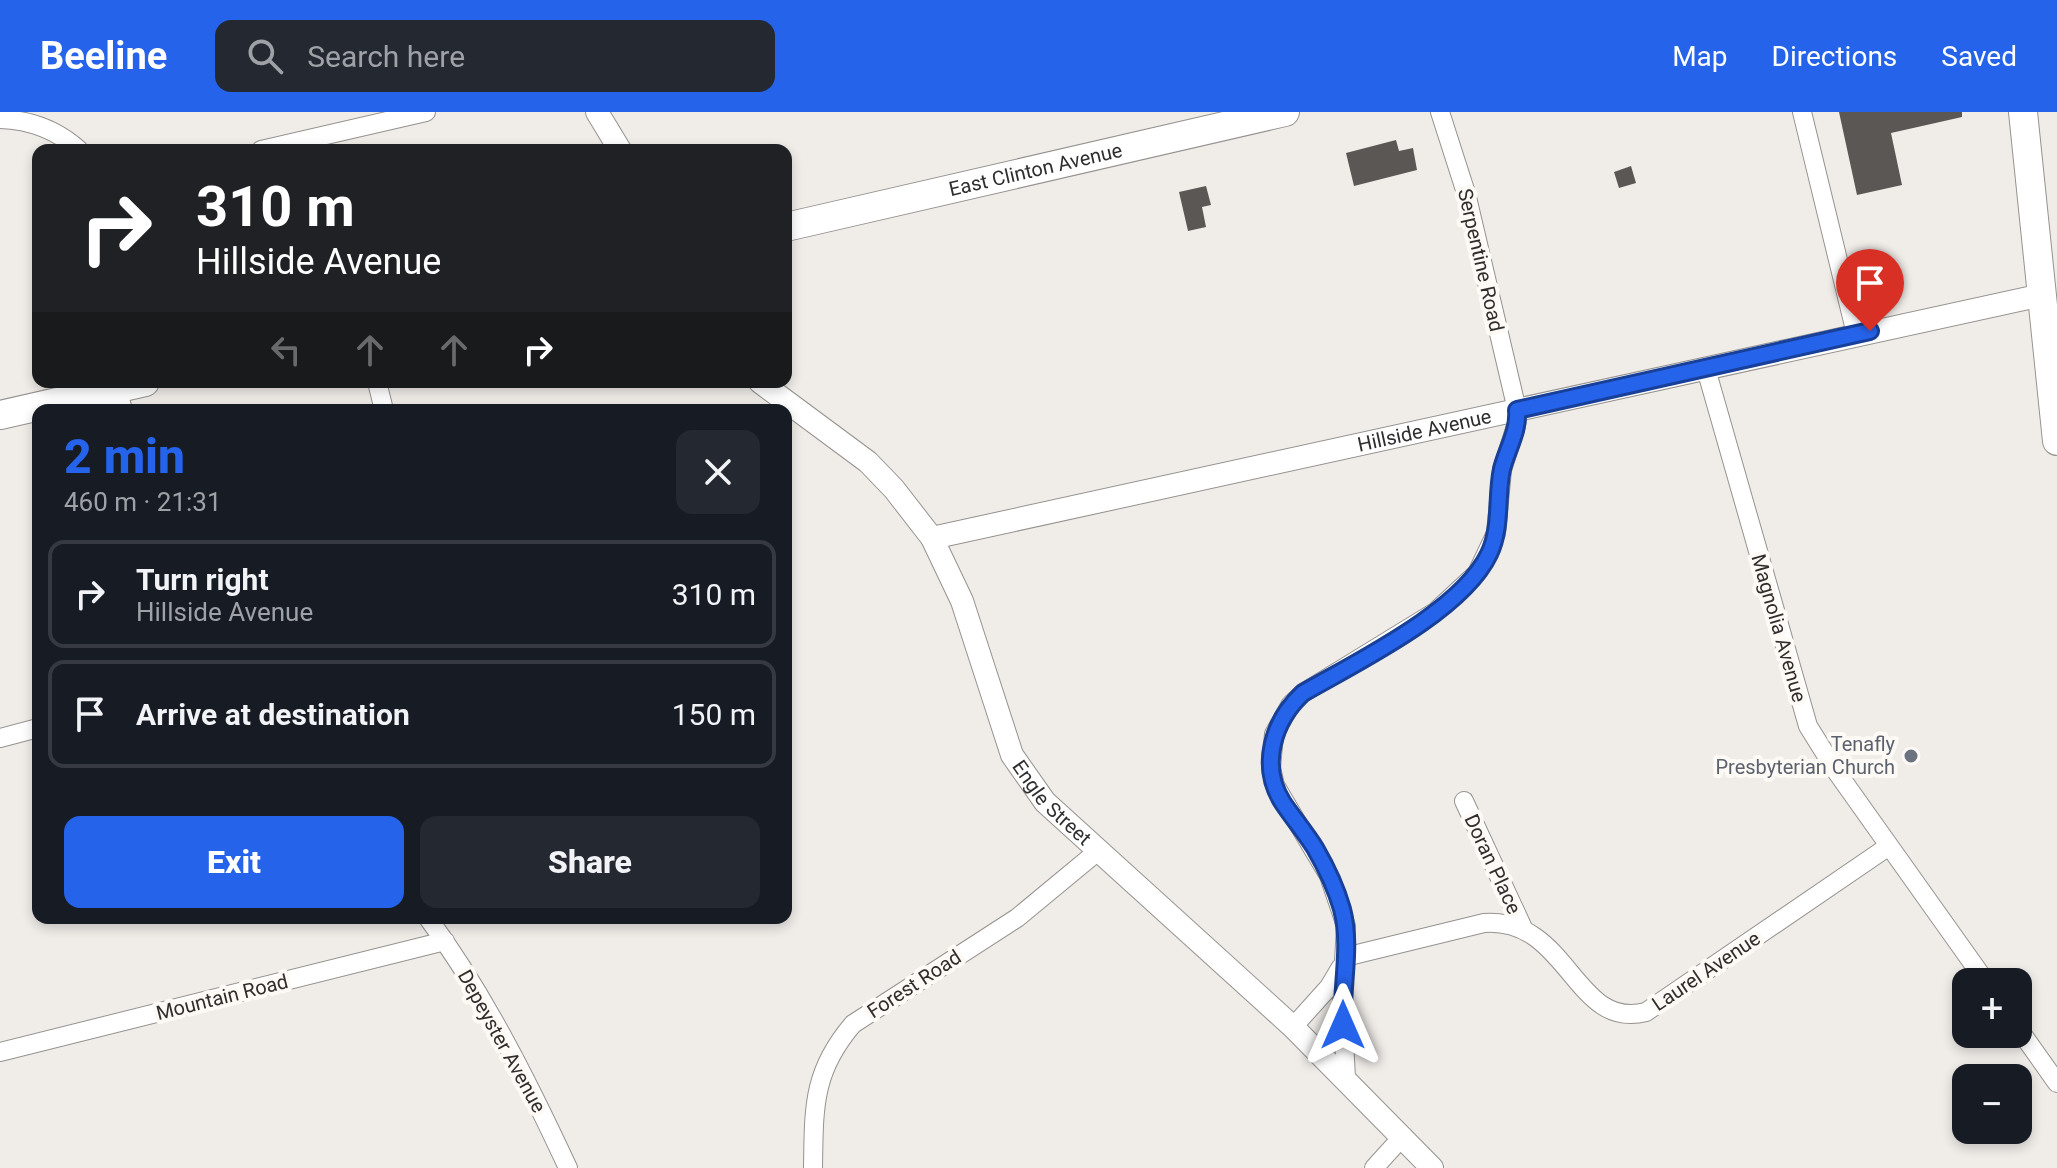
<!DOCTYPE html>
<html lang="en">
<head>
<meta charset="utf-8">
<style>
  body { margin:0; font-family:Roboto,sans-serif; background:#242831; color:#f1f3f6; height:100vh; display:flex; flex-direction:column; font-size:30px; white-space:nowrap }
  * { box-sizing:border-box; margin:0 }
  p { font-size:26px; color:#9ea1a6 }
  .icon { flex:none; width:44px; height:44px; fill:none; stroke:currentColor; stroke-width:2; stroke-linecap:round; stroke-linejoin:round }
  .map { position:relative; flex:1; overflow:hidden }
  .drawer { position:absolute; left:32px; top:292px; width:760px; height:520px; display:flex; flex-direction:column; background:#171b24; border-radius:16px; box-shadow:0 4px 12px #0003 }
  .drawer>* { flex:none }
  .banner { position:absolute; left:32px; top:32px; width:760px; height:244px; border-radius:16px; box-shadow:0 4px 12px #0003; background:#202124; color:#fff; overflow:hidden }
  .buttons { position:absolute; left:1952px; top:856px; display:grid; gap:16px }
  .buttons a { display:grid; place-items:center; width:80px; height:80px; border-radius:16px; background:#171b24; box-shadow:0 4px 12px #0003; font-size:40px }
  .pin { position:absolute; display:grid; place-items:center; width:68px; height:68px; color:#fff; margin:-82px -34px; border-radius:50% 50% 50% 0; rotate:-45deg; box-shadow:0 0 8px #0007 }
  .pin .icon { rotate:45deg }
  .me { position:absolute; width:88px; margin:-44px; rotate:0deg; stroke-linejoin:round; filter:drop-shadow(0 0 6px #0008) }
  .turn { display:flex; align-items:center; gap:28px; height:168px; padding:0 32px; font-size:36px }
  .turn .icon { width:104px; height:104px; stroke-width:2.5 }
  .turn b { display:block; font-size:56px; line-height:68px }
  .lanes { display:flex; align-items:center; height:76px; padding:0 32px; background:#0003; justify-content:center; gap:40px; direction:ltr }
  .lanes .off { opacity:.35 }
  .round { display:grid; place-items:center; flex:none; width:84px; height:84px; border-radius:16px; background:#242831 }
  .head { display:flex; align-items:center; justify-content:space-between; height:136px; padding:0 32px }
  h1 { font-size:48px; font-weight:800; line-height:60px; color:#2563eb }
  .action { display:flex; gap:16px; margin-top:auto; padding:16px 32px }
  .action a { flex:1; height:92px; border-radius:16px; background:#2563eb; color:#fff; font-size:32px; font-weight:800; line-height:92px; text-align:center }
  .action a+a { background:#242831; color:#f1f3f6 }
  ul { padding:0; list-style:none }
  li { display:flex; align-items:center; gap:24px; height:108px; margin:0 16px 12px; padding:0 16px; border:4px solid #363941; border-radius:16px }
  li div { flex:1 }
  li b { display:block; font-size:30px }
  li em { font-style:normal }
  header { display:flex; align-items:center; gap:48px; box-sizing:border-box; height:112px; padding:0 40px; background:#2563eb; color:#fff }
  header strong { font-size:38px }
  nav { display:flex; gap:44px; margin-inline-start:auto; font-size:28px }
  .search { width:560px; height:72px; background:#242831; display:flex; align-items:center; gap:20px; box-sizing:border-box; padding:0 28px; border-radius:16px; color:#9ea1a6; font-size:30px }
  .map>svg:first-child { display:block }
  .building { fill:#5a5754 }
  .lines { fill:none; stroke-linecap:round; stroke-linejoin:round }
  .minor-casing { stroke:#95928f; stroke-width:20 }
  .tertiary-casing { stroke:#95928f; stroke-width:24 }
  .primary-casing { stroke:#95928f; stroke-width:30 }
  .minor { stroke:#fff; stroke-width:18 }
  .tertiary { stroke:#fff; stroke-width:22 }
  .primary { stroke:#fff; stroke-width:28 }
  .route-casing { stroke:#184099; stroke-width:20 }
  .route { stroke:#2563eb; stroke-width:14 }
  .worship-dot { fill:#6b7280; stroke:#fdfaf6; stroke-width:3 }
  .labels { text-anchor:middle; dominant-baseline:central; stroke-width:8; stroke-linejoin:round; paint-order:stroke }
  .street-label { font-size:20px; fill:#302e2d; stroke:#fdfaf6 }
  .worship-label { font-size:20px; fill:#5b616d; stroke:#fdfaf6; text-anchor:end }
</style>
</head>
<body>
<header>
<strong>Beeline</strong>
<div class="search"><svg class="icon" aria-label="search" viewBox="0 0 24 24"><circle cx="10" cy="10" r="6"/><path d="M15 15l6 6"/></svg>Search here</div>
<nav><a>Map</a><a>Directions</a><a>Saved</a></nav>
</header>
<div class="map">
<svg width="2057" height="1056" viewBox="0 0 2057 1056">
  <rect width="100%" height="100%" fill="#f0ede9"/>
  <path class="building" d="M 1839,0 L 1962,0 L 1962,5 L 1891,21 L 1902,73 L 1857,83 Z
    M 1396,28 L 1399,39 L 1413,36 L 1417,58 L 1354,74 L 1346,41 Z
    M 1631,54 L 1636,71 L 1619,76 L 1614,60 Z
    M 1206,74 L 1211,93 L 1202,95 L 1206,115 L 1188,119 L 1179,80 Z"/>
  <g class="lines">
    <g class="minor-casing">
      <path id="minor" d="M 1802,0 L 1856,222
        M 0,7 C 30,8 57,18 79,38
        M 261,38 L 426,0
        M 1706,257 L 1808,614 L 1836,659 L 1986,870
        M 377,270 L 384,298
        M 117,276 L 123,298
        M 0,626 L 38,616
        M 1464,689 L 1523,816
        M 428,806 C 484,882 528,970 568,1056
        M 1345,845 L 1484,811 C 1569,805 1574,919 1646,900 L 1889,734
        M 1293,915 L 1329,875 L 1341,855
        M 2018,916 L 2057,971
        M 0,940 L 445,829
        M 1346,967 L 1342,885 L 1346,814 L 1329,764 L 1275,673 L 1271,656 L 1274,622 L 1291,592 L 1303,581 L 1435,500 L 1477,461 L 1496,421 L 1502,358 L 1516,314 L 1517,298 L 1466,81 L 1440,0
        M 813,1056 C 814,996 812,960 853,912 L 1017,806 L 1098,739
        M 1374,1056 L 1403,1024"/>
    </g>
    <g class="tertiary-casing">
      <g id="tertiary">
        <path d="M 597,0 L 620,38"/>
        <path id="s1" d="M 760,270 L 868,350 L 894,377 L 932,426 L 962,489 L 1012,643 L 1045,690 L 1293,915 L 1432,1056"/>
        <path id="s2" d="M 932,426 L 2042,183"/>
      </g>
    </g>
    <g class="primary-casing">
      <g id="primary">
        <path d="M 2023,0 L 2057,329"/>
        <path id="s3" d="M 786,115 L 1285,0"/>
        <path d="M 0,303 L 145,270"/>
      </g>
    </g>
    <use href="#minor" class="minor"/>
    <use href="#tertiary" class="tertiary"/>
    <use href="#primary" class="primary"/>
  </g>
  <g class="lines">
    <g class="route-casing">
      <path id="route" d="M 1343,913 C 1341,875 1352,834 1342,797 C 1336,776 1326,755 1315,736 C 1305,720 1293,706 1283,691 C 1259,654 1273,609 1303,581 C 1357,550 1462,499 1489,442 C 1502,415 1496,385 1502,357 C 1507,337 1519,319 1517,298 L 1870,219"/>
    </g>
    <use href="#route" class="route"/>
  </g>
  <circle class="worship-dot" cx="1911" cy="644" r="8"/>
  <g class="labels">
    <g class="street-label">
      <text stroke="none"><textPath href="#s3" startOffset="256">East Clinton Avenue</textPath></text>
      <text transform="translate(1481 148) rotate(77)">Serpentine Road</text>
      <text stroke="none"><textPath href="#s2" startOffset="504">Hillside Avenue</textPath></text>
      <text transform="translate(1779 516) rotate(74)">Magnolia Avenue</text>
      <text stroke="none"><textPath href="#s1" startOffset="528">Engle Street</textPath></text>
      <text transform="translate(1493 752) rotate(65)">Doran Place</text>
      <text transform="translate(1706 859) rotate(-34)">Laurel Avenue</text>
      <text transform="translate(914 872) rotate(-33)">Forest Road</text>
      <text transform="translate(222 885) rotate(-14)">Mountain Road</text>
      <text transform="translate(502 929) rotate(61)">Depeyster Avenue</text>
    </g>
    <g class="worship-label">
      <text x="1895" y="632">Tenafly<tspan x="1895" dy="23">Presbyterian Church</tspan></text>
    </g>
  </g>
</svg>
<div class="buttons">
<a>+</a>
<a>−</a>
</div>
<div class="pin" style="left:1870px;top:219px;background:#d93025"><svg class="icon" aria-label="arrive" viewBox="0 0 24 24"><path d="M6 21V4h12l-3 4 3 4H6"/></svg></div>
<svg class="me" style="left:1343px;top:913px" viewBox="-20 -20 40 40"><path d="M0-17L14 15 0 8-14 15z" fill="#2563eb" stroke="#fff" stroke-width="4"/></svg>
<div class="banner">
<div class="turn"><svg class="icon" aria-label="right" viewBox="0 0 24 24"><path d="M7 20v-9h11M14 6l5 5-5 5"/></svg><div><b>310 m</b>Hillside Avenue</div></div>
<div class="lanes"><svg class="icon off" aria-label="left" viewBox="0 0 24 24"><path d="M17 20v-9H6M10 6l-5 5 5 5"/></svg><svg class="icon off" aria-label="ahead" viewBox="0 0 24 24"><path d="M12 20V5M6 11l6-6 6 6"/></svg><svg class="icon off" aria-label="ahead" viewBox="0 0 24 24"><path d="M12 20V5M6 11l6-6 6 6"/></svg><svg class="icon" aria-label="right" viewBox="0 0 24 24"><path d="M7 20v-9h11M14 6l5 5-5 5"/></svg></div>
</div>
<section class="drawer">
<div class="head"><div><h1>2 min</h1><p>460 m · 21:31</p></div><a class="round"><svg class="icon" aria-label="close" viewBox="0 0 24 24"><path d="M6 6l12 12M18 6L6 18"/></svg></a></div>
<ul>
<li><svg class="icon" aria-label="right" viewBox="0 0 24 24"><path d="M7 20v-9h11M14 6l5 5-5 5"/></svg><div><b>Turn right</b><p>Hillside Avenue</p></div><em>310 m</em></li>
<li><svg class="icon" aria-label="arrive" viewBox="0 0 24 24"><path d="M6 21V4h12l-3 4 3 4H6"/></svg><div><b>Arrive at destination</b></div><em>150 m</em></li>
</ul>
<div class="action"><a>Exit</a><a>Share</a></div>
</section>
</div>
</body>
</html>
